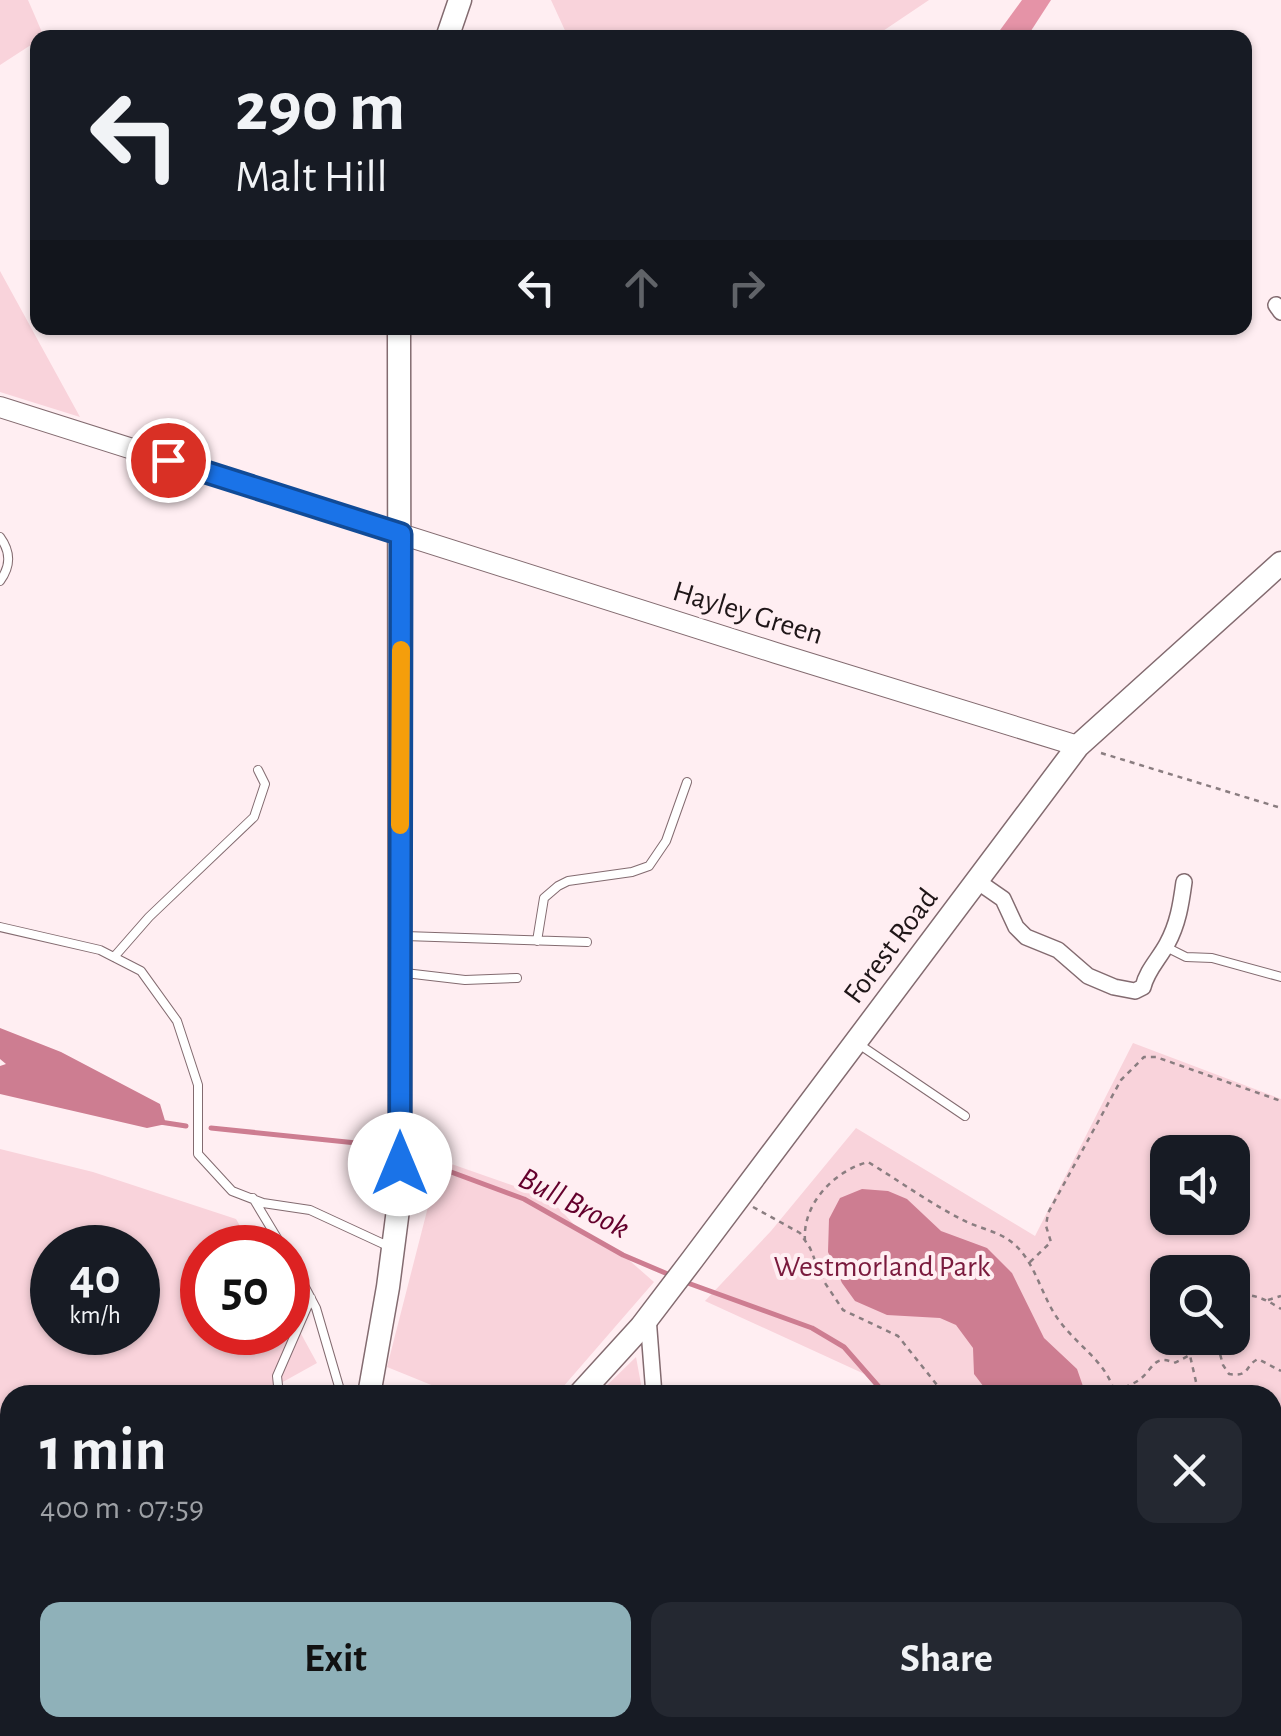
<!DOCTYPE html>
<html lang="en">
<head>
<meta charset="utf-8">
<style>
  body { margin:0; font-family:"Alegreya Sans",sans-serif; background:#242831; color:#f1f3f6; height:100vh; display:flex; flex-direction:column; font-size:38px; white-space:nowrap }
  * { box-sizing:border-box; margin:0 }
  p { font-size:32px; color:#9ea1a6 }
  .icon { flex:none; width:55px; height:55px; fill:none; stroke:currentColor; stroke-width:2; stroke-linecap:round; stroke-linejoin:round }
  .map { position:relative; flex:1; overflow:hidden }
  .details { position:absolute; left:0px; top:1385px; width:1282px; height:352px; display:flex; flex-direction:column; background:#171b24; border-radius:30px 30px 0 0; box-shadow:0 2px 8px #0004 }
  .details>* { flex:none }
  .top-card { position:absolute; left:30px; top:30px; width:1222px; height:305px; border-radius:20px; box-shadow:0 2px 8px #0004; background:#171b24; color:#f1f3f6; overflow:hidden }
  .controls { position:absolute; left:1150px; top:1135px; display:grid; gap:20px }
  .controls a { display:grid; place-items:center; width:100px; height:100px; border-radius:20px; background:#171b24; box-shadow:0 2px 8px #0004; font-size:50px }
  .speed { position:absolute; left:30px; top:1225px; display:flex; gap:20px; font-size:50px; font-weight:700; text-align:center }
  .speed>* { display:grid; place-content:center; width:130px; height:130px; border-radius:50%; background:#171b24; box-shadow:0 2px 8px #0004; line-height:1 }
  .speed small { font-size:25px; font-weight:400 }
  .speed .limit { border:15px solid #d22; background:#fff; color:#111 }
  .pin { position:absolute; display:grid; place-items:center; width:85px; height:85px; color:#fff; margin:-42px; border:5px solid #fff; border-radius:50%; box-shadow:0 2px 10px #0007 }
  .me { position:absolute; width:110px; margin:-55px; rotate:0deg; stroke-linejoin:round; filter:drop-shadow(0 0 8px #0008) }
  .turn { display:flex; align-items:center; gap:35px; height:210px; padding:0 40px; font-size:45px }
  .turn .icon { width:130px; height:130px; stroke-width:2.5 }
  .turn b { display:block; font-size:70px; line-height:85px }
  .lanes { display:flex; align-items:center; height:95px; padding:0 40px; background:#0003; justify-content:center; gap:50px; direction:ltr }
  .lanes .off { opacity:.35 }
  .round { display:grid; place-items:center; flex:none; width:105px; height:105px; border-radius:20px; background:#242831 }
  .head { display:flex; align-items:center; justify-content:space-between; height:170px; padding:0 40px }
  h1 { font-size:60px; font-weight:700; line-height:75px }
  .button { display:flex; gap:20px; margin-top:auto; padding:20px 40px }
  .button a { flex:1; height:115px; border-radius:20px; background:#8fb1b9; color:#111; font-size:40px; font-weight:700; line-height:115px; text-align:center }
  .button a+a { background:#242831; color:#f1f3f6 }
  .map>svg:first-child { display:block }
  .green { fill:#f9d3db; fill-rule:evenodd }
  .forest { fill:#e593a7 }
  .water { fill:#cd7d91 }
  .lines { fill:none; stroke-linecap:round; stroke-linejoin:round }
  .stream { stroke:#cd7d91; stroke-width:5 }
  .service-casing { stroke:#836b70; stroke-width:10 }
  .minor-casing { stroke:#836b70; stroke-width:18 }
  .tertiary-casing { stroke:#836b70; stroke-width:22 }
  .secondary-casing { stroke:#836b70; stroke-width:25 }
  .path { stroke:#8a7d80; stroke-width:2.5; stroke-dasharray:5 5; stroke-linecap:butt }
  .service { stroke:#fff; stroke-width:8 }
  .minor { stroke:#fff; stroke-width:15 }
  .tertiary { stroke:#fff; stroke-width:20 }
  .secondary { stroke:#fff; stroke-width:22 }
  .route-casing { stroke:#114b97; stroke-width:25 }
  .route { stroke:#1a73e8; stroke-width:18 }
  .slow { stroke:#f59e0b; stroke-width:18 }
  .labels { text-anchor:middle; dominant-baseline:central; stroke-width:8; stroke-linejoin:round; paint-order:stroke }
  .street-label { font-size:30px; fill:#1f1618; stroke:#ffeef2 }
  .park-label { font-size:30px; fill:#7a1a3d; stroke:#ffeef2 }
  .water-label { font-size:32px; font-style:italic; fill:#64002c; stroke:#ffeef2 }
</style>
</head>
<body>
<div class="map">
<svg width="1281" height="1736" viewBox="0 0 1281 1736">
  <rect width="100%" height="100%" fill="#ffeef2"/>
  <path class="green" d="M 0,0 L 28,0 L 44,37 L 38,38 L 37,41 L 0,65 Z
    M 551,0 L 929,0 L 874,37 L 568,37 Z
    M 0,271 L 80,417 L 0,392 Z
    M 1133,1043 L 1281,1099 L 1281,1427 L 1273,1432 L 1272,1395 L 883,1395 L 871,1377 L 705,1301 L 771,1231 L 856,1128 L 1035,1236 ZM 1168,1152 L 1232,1152 L 1232,1218 L 1168,1218 ZM 1168,1272 L 1232,1272 L 1232,1338 L 1168,1338 Z
    M 0,1149 L 93,1172 L 236,1219 L 252,1247 L 202,1248 L 202,1332 L 288,1332 L 288,1310 L 317,1363 L 281,1383 L 282,1395 L 10,1395 L 10,1538 L 0,1542 ZM 52,1248 L 138,1248 L 138,1332 L 52,1332 Z
    M 440,1160 L 549,1198 L 584,1235 L 622,1254 L 654,1282 L 556,1395 L 456,1395 L 387,1367 Z
    M 636,1357 L 643,1395 L 597,1395 Z
    M 260,1728 L 366,1728 L 371,1736 L 272,1736 Z
    M 955,1728 L 1039,1728 L 1045,1736 L 941,1736 Z"/>
  <path class="forest" d="M 1022,0 L 1051,0 L 1027,37 L 995,37 Z"/>
  <path class="water" d="M 0,1028 L 61,1052 L 160,1104 L 166,1124 L 147,1128 L 0,1094 L 0,1066 L 6,1064 L 0,1059 Z
    M 862,1189 L 888,1191 L 907,1199 L 941,1231 L 987,1248 L 1012,1273 L 1044,1338 L 1077,1369 L 1086,1395 L 990,1395 L 974,1374 L 973,1348 L 956,1325 L 940,1318 L 887,1315 L 855,1301 L 842,1283 L 828,1252 L 829,1219 L 840,1198 Z"/>
  <g class="lines">
    <path class="stream" d="M 160,1122 L 186,1126
      M 211,1128 L 376,1145 L 393,1151
      M 408,1156 L 524,1199 L 623,1255 L 670,1275
      M 685,1282 L 812,1328 L 844,1347 L 886,1395
      M 1054,1728 L 1059,1736"/>
    <g class="service-casing">
      <path id="service" d="M 0,537 C 11,552 11,566 0,581
        M 0,927 L 100,950 L 141,971 L 177,1021 L 198,1085 L 198,1154 L 232,1191 L 263,1203 L 310,1210 L 390,1247
        M 405,936 L 587,942
        M 537,941 L 544,898 L 558,886 L 568,881 L 632,872 L 649,866 L 666,841 L 687,782
        M 1166,947 L 1186,957 L 1212,958 L 1281,977
        M 114,957 L 149,917 L 254,817 L 265,784 L 258,770
        M 405,973 L 465,980 L 517,978
        M 860,1045 L 965,1116
        M 253,1198 L 283,1248
        M 288,1255 L 316,1308 L 340,1390
        M 279,1395 L 277,1376 L 311,1298"/>
    </g>
    <g class="minor-casing">
      <path id="minor" d="M 1276,305 L 1281,312
        M 977,881 L 1003,899 L 1016,927 L 1026,937 L 1058,950 L 1088,976 L 1114,987 L 1135,991 L 1143,987 C 1147,970 1159,959 1167,944 C 1178,924 1181,904 1184,882
        M 648,1317 L 654,1395
        M 1272,1648 L 1281,1645
        M 690,1728 L 692,1736"/>
    </g>
    <g class="tertiary-casing">
      <path id="tertiary" d="M 0,407 L 776,653 L 1078,746
        M 535,1728 L 540,1736"/>
    </g>
    <g class="secondary-casing">
      <path id="secondary" d="M 447,38 L 460,0
        M 369,1395 L 388,1287 L 400,1194 L 399,328
        M 579,1395 L 641,1327 L 692,1260 L 1078,746 L 1281,563
        M 52,1736 L 55,1728"/>
    </g>
    <path class="path" d="M 1101,753 L 1281,808
      M 753,1207 L 800,1233 L 810,1248 L 823,1280 L 843,1310 L 898,1336 L 945,1395
      M 805,1241 C 802,1204 834,1171 868,1162 C 898,1180 928,1202 959,1218 C 976,1228 1000,1231 1014,1244 C 1037,1264 1042,1300 1061,1323 C 1080,1348 1108,1363 1115,1395
      M 1030,1262 L 1051,1242 L 1046,1226 L 1048,1213 L 1121,1080 L 1144,1057 L 1156,1057 L 1281,1101
      M 1232,1295 C 1252,1293 1264,1298 1281,1309
      M 1268,1300 L 1281,1296
      M 1186,1338 L 1199,1395
      M 1115,1391 C 1122,1388 1132,1385 1139,1380 C 1153,1370 1154,1353 1174,1363 C 1190,1356 1203,1344 1220,1354 L 1223,1365 L 1229,1374 C 1251,1377 1244,1366 1258,1359 L 1281,1371
      M 1272,1438 L 1281,1435
      M 1110,1728 L 1114,1736"/>
    <use href="#service" class="service"/>
    <use href="#minor" class="minor"/>
    <use href="#tertiary" class="tertiary"/>
    <use href="#secondary" class="secondary"/>
  </g>
  <g class="lines">
    <g class="route-casing">
      <path id="route" d="M 168,460 L 401,534 L 400,1164"/>
    </g>
    <use href="#route" class="route"/>
    <path class="slow" d="M 400,825 L 401,650"/>
  </g>
  <g class="labels">
    <g class="street-label">
      <text transform="translate(748 613) rotate(17)">Hayley Green</text>
      <text transform="translate(891 946) rotate(-53)">Forest Road</text>
    </g>
    <g class="park-label">
      <text x="882" y="1267">Westmorland Park</text>
    </g>
    <g class="water-label">
      <text transform="translate(574 1203) rotate(27)">Bull Brook</text>
    </g>
  </g>
</svg>
<div class="controls">
<a><svg class="icon" aria-label="sound" viewBox="0 0 24 24"><path d="M4 9h4l5-4v14l-5-4H4zM17 9q2 3 0 6"/></svg></a>
<a><svg class="icon" aria-label="search" viewBox="0 0 24 24"><circle cx="10" cy="10" r="6"/><path d="M15 15l6 6"/></svg></a>
</div>
<div class="speed"><div>40<small>km/h</small></div><div class="limit">50</div></div>
<div class="pin" style="left:168px;top:460px;background:#d93025"><svg class="icon" aria-label="arrive" viewBox="0 0 24 24"><path d="M6 21V4h12l-3 4 3 4H6"/></svg></div>
<svg class="me" style="left:400px;top:1164px" viewBox="-20 -20 40 40"><circle r="19" fill="#fff"/><path d="M0-13L10 11 0 6-10 11z" fill="#1a73e8"/></svg>
<div class="top-card">
<div class="turn"><svg class="icon" aria-label="left" viewBox="0 0 24 24"><path d="M17 20v-9H6M10 6l-5 5 5 5"/></svg><div><b>290 m</b>Malt Hill</div></div>
<div class="lanes"><svg class="icon" aria-label="left" viewBox="0 0 24 24"><path d="M17 20v-9H6M10 6l-5 5 5 5"/></svg><svg class="icon off" aria-label="ahead" viewBox="0 0 24 24"><path d="M12 20V5M6 11l6-6 6 6"/></svg><svg class="icon off" aria-label="right" viewBox="0 0 24 24"><path d="M7 20v-9h11M14 6l5 5-5 5"/></svg></div>
</div>
<section class="details">
<div class="head"><div><h1>1 min</h1><p>400 m · 07:59</p></div><a class="round"><svg class="icon" aria-label="close" viewBox="0 0 24 24"><path d="M6 6l12 12M18 6L6 18"/></svg></a></div>
<div class="button"><a>Exit</a><a>Share</a></div>
</section>
</div>
</body>
</html>
